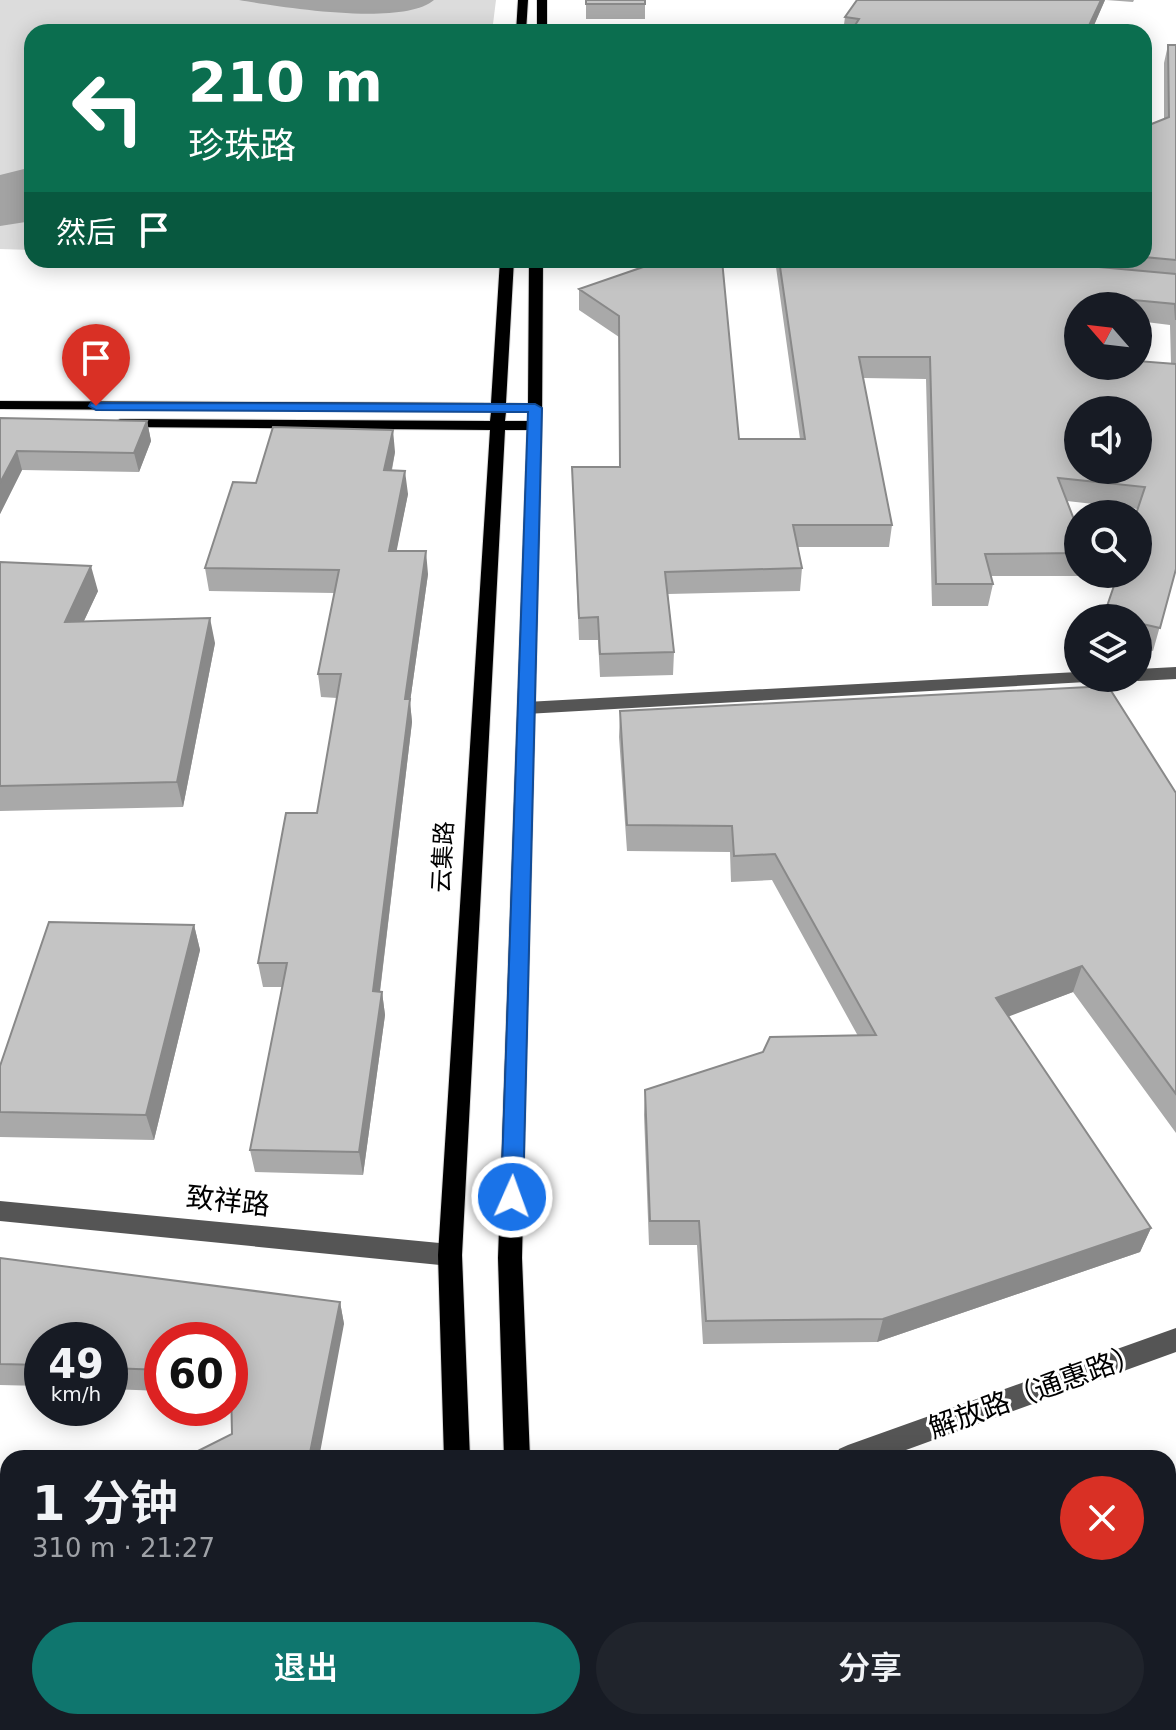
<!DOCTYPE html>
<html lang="zh">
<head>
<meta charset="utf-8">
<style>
  body { margin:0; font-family:"DejaVu Sans","Noto Sans SC",sans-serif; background:#20242c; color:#f1f3f6; height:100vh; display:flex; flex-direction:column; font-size:30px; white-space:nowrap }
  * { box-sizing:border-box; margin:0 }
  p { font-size:26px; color:#9ea1a6 }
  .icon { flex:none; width:44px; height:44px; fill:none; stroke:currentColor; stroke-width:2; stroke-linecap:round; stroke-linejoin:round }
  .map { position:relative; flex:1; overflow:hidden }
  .panel { position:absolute; left:0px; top:1450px; width:1176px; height:280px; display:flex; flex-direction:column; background:#171b24; border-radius:24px 24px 0 0; box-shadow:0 4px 20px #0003 }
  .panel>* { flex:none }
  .hud { position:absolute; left:24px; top:24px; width:1128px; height:244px; border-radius:24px; box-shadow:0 4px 20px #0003; background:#0b6e4f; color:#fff; overflow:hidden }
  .needle { width:52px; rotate:298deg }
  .fabs { position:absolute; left:1064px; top:292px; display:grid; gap:16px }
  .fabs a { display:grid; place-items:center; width:88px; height:88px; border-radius:50%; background:#171b24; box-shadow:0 4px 20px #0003; font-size:40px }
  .speed { position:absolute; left:24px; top:1322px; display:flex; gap:16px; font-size:40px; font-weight:700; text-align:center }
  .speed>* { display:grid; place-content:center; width:104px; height:104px; border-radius:50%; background:#171b24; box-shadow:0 4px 20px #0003; line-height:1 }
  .speed small { font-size:20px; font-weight:400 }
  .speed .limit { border:12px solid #d22; background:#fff; color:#111 }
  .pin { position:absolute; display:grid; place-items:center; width:68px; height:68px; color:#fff; margin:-82px -34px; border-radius:50% 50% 50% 0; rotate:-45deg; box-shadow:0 0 8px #0007 }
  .pin .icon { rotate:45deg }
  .me { position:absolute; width:88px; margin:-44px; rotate:2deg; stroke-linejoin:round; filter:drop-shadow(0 0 6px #0008) }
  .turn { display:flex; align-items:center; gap:28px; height:168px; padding:0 32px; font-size:36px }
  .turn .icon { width:104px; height:104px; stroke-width:2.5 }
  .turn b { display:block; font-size:56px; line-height:68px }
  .then { display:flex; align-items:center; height:76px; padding:0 32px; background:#0003; gap:16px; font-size:30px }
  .round { display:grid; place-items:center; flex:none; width:84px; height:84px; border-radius:42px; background:#20242c }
  .overview { display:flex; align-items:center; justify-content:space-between; height:136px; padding:0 32px }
  h1 { font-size:48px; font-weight:600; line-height:60px }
  .primary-button { display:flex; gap:16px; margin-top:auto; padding:16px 32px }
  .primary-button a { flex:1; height:92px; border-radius:48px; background:#0f766e; color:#fff; font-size:32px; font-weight:600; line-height:92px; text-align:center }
  .primary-button a+a { background:#20242c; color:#f1f3f6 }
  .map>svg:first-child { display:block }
  .green { fill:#dcdcdc }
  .water { fill:#a3a3a3 }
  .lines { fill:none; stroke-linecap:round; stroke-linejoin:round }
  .major-casing { stroke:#dbdbdb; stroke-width:2 }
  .minor { fill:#555; fill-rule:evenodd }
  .major { fill:#000; fill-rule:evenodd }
  .wall { fill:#a9a9a9; fill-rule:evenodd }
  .shaded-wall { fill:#898989 }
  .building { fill:#c4c4c4; stroke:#898989; stroke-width:2; fill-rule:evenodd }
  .route { fill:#1a73e8; stroke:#114b97; stroke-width:2 }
  .labels { text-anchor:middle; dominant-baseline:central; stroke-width:6; stroke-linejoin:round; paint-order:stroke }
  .street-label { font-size:24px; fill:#000; stroke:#fff }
  .near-street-label { font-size:28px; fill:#000; stroke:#fff }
</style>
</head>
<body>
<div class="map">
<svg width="1176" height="1730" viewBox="0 0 1176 1730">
  <rect width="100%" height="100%" fill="#fff"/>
  <path class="green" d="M 0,0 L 496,0 L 492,32 L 32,32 L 32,250 L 0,249 Z"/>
  <path class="water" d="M 239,0 L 434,0 C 403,27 280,7 239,0 Z
    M 32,167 L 32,221 L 0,226 L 0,175 Z"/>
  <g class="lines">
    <g class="major-casing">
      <path id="major" d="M 518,0 L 528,0 L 526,32 L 516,32 Z
        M 537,0 L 547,0 L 547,32 L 537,32 Z
        M 500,260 L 514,260 L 506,403 L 528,404 L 529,260 L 543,260 L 542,426 L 522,1258 L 530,1458 L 504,1458 L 498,1258 L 527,430 L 505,430 L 462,1255 L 470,1458 L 444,1458 L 438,1255 L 490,430 L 120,427 L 113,423 L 120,419 L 490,421 L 491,412 L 0,409 L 0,401 L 491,403 ZM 506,412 L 528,412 L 528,421 L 505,421 Z
        M 476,1722 L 506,1722 L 508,1730 L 478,1730 Z
        M 551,1722 L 581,1722 L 583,1730 L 553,1730 Z"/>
    </g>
    <path class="minor" d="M 1176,667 L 1176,679 L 1138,681 L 1131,678 L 1138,678 L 1138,669 Z
      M 1078,672 L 1078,678 L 1089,678 L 1086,682 L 526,714 L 517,708 L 526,702 Z
      M 0,1201 L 450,1244 L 459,1247 L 462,1255 L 459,1263 L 450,1266 L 0,1221 Z
      M 1176,1328 L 1176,1352 L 884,1458 L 835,1458 L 839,1449 L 848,1445 Z
      M 80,1722 L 130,1722 L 127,1730 L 77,1730 Z"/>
    <use href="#major" class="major"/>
  </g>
  <path class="wall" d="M 586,0 L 645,0 L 645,19 L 586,19 Z
    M 1105,0 L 1091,32 L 843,32 L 845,17 Z
    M 1106,0 L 1134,0 L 1133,2 Z
    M 1168,45 L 1176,45 L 1176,569 L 1153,651 L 1138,647 L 1138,618 L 1104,618 L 1138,509 L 1067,501 L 1078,530 L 1078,574 L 1082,574 L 1081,576 L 991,576 L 993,584 L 988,606 L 932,606 L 926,379 L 863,378 L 892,525 L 889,547 L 798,547 L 802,568 L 800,591 L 668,594 L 674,652 L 673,675 L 600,677 L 598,640 L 579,640 L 572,467 L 620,467 L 619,337 L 579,310 L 579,289 L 637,269 L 636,260 L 722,260 L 739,439 L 800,439 L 775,260 L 1144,260 L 1144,127 L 1164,119 L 1164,63 ZM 1078,306 L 1138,306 L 1138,321 L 1170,325 L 1171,364 L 1078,366 Z
    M 0,418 L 147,421 L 151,441 L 139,472 L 22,470 L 0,514 Z
    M 395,452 L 392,470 L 408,494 L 396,551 L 428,574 L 410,702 L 412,722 L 380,992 L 382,992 L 385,1015 L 363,1175 L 255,1172 L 250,1150 L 282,987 L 263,987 L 258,963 L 317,813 L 337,698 L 321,697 L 318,674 L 334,593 L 209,591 L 205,568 Z
    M 0,562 L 98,591 L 84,621 L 215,643 L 183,807 L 0,811 Z
    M 620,711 L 1176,793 L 1176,1133 L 1073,992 L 1008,1016 L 1151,1228 L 1140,1252 L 877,1342 L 703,1344 L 697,1245 L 649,1245 L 644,1115 L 645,1090 L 858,1036 L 772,880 L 731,882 L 730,852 L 627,851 L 619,737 Z
    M 194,925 L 200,950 L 154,1140 L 0,1137 L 0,1066 Z
    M 0,1258 L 340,1302 L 344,1324 L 232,1434 L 231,1394 L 230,1394 L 230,1340 L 162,1340 L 162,1391 L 110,1389 L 110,1340 L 42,1340 L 42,1386 L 0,1385 Z
    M 1143,1722 L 1168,1722 L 1176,1730 L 1148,1730 Z"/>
  <path class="shaded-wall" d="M 1101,0 L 1105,0 L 1091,32 L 1086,32 Z
    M 147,421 L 151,441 L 139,472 L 134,453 Z
    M 393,430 L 395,452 L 387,493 L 384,470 Z
    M 17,451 L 22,470 L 0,514 L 0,483 Z
    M 405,471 L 408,494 L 392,574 L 389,551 Z
    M 426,551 L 428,574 L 410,702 L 412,722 L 377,1015 L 373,991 L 405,699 Z
    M 91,566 L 98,591 L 72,646 L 65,622 Z
    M 210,618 L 215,643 L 183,807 L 177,782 Z
    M 194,925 L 200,950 L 154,1140 L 146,1115 Z
    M 1082,966 L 1073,992 L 989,1024 L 996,998 Z
    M 382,992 L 385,1015 L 363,1175 L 359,1152 Z
    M 1151,1228 L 1140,1252 L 877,1342 L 883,1319 Z
    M 340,1302 L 344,1324 L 319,1458 L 309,1458 Z"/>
  <path class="building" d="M 586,0 L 645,0 L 645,4 L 586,4 Z
    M 857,0 L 1101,0 L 1086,32 L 870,32 L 852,30 L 859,19 L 845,17 Z
    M 1168,45 L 1176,45 L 1176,260 L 1144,257 L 1144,127 L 1169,117 Z
    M 641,260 L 722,260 L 739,439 L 805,439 L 779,260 L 1022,260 L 1176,274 L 1176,320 L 1175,304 L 1113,298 L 1114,306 L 1078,306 L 1078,366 L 1138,366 L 1138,361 L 1176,364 L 1176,569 L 1160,628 L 1138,623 L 1138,618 L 1116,618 L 1104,615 L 1118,574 L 1138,574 L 1138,514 L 1136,514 L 1145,487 L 1058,478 L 1078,530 L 1078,553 L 985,554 L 993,584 L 936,584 L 930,357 L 859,357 L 892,525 L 793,525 L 802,568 L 665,572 L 674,652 L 600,654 L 598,617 L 579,618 L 572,467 L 620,467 L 619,316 L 579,289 L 643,267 ZM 1078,410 L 1138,410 L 1138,470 L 1078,470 Z
    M 0,418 L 147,421 L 134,453 L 17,451 L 0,483 Z
    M 273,427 L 393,430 L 384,470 L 405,471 L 389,551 L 426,551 L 405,699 L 410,699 L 373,991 L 382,992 L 359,1152 L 250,1150 L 287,963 L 258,963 L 286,813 L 317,813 L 341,674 L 318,674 L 339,570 L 205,568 L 233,482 L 256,483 Z
    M 0,562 L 91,566 L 65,622 L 210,618 L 177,782 L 0,786 Z
    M 1108,686 L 1176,793 L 1176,1094 L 1082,966 L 996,998 L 1151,1228 L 883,1319 L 706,1321 L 699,1221 L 650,1221 L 645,1090 L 763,1052 L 770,1037 L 876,1035 L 775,854 L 734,856 L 732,826 L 627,825 L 620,711 Z
    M 49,922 L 194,925 L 146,1115 L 0,1112 L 0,1066 Z
    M 0,1258 L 340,1302 L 309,1458 L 184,1458 L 232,1434 L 230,1340 L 162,1340 L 162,1370 L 110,1368 L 110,1340 L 42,1340 L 42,1365 L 0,1364 Z
    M 1176,1611 L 1176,1730 L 1169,1730 L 1165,1722 L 1168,1722 L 1168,1615 Z
    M 688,1722 L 996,1722 L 1001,1725 L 999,1730 L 685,1730 Z"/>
  <path class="route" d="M 91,403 L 535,404 L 542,408 L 523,1197 L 519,1204 L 512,1206 L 504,1204 L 501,1197 L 528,412 L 96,410 L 89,406 Z"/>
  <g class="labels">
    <g class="street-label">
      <text transform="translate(443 857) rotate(-87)">云集路</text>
    </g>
    <g class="near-street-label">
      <text transform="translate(228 1201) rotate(6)">致祥路</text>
      <text transform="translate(1035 1391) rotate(-20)">解放路（通惠路）</text>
    </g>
  </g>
</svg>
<div class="fabs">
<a><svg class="needle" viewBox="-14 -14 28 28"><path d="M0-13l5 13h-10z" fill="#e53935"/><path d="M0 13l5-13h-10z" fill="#9ea1a6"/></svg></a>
<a><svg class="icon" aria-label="sound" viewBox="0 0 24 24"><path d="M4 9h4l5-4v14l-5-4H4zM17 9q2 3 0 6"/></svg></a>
<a><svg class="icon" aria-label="search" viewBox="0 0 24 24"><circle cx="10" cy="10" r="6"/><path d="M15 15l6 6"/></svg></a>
<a><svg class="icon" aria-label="layers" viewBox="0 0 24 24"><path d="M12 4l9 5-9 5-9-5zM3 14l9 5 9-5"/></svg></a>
</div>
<div class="speed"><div>49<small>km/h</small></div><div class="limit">60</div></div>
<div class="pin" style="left:96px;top:406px;background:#d93025"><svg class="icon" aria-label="arrive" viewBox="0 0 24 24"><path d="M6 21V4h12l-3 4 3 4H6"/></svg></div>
<svg class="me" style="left:512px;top:1197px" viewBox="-20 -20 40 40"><circle r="17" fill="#1a73e8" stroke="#fff" stroke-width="3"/><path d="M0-11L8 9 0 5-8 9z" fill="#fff"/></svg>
<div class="hud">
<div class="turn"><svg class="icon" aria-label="left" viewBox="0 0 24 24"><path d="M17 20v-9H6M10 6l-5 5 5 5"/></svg><div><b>210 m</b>珍珠路</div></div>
<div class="then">然后<svg class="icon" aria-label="arrive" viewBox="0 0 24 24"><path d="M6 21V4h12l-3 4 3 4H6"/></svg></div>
</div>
<section class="panel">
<div class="overview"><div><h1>1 分钟</h1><p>310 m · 21:27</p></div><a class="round" style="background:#d93025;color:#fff"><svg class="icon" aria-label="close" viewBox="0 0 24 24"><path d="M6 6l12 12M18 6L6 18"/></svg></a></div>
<div class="primary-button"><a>退出</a><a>分享</a></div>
</section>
</div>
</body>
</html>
